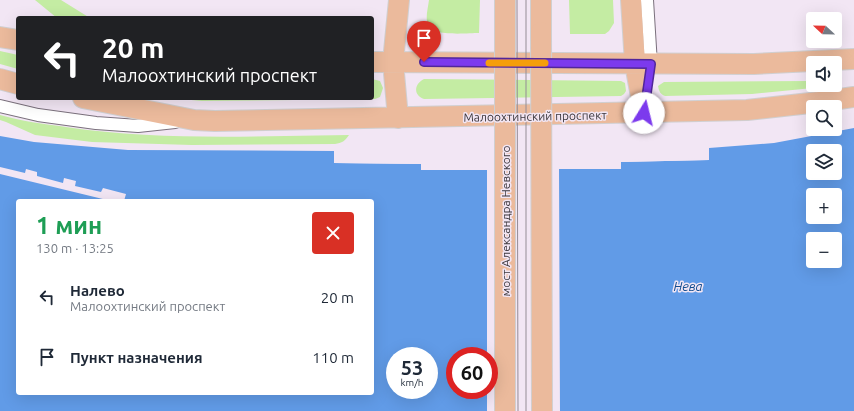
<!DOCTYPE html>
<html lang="ru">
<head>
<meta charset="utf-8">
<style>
  body { margin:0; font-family:Ubuntu,sans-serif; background:#f2f2f3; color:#1f2937; height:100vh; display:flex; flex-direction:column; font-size:15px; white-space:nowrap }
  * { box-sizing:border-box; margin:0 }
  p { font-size:13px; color:#747a83 }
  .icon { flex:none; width:22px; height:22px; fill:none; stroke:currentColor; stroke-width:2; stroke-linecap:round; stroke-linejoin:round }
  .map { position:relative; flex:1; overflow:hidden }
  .drawer { position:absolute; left:16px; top:199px; width:358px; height:196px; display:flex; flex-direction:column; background:#fff; border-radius:4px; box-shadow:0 4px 16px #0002 }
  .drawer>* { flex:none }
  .guide { position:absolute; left:16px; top:16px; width:358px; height:84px; border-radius:4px; box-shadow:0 4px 16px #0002; background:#202124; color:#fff; overflow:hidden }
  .needle { width:26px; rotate:292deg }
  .tools { position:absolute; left:806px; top:12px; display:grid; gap:8px }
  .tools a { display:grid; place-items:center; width:36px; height:36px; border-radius:4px; background:#fff; box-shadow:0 4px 16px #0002; font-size:20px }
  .speed { position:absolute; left:386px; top:347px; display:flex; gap:8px; font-size:20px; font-weight:700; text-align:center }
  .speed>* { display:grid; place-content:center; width:52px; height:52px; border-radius:50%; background:#fff; box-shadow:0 4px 16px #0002; line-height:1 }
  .speed small { font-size:10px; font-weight:400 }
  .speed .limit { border:6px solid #d22; background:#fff; color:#111 }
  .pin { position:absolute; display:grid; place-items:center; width:34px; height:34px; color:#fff; margin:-41px -17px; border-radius:50% 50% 50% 0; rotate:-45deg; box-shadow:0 0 4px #0007 }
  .pin .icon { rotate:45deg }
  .me { position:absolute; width:44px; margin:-22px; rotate:9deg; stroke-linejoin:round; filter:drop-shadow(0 0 3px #0008) }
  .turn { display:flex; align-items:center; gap:14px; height:84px; padding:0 20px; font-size:18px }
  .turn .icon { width:52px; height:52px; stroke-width:2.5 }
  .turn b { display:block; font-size:28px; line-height:34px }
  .round { display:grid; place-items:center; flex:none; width:42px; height:42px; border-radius:4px; background:#f2f2f3 }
  .head { display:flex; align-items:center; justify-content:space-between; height:68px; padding:0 20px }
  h1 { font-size:24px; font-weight:700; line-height:30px; color:#1e9e55 }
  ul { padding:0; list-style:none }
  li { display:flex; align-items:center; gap:12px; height:60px; padding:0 20px }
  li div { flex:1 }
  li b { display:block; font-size:15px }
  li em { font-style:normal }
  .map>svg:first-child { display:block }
  .green { fill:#c4eca3 }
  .water { fill:#619be7; fill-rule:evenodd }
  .pier { fill:#f2e6f4 }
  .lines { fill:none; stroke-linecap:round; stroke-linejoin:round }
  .street-casing { stroke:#7b717d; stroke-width:14 }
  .primary-casing { stroke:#d0cfd0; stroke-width:22 }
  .street { stroke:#fff; stroke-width:12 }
  .primary { stroke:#ebba9c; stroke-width:20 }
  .tram { stroke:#948c95; stroke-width:1 }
  .primary-bridge-casing { stroke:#d0cfd0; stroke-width:22; stroke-linecap:butt }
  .primary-bridge { stroke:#ebba9c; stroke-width:20 }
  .route-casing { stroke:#51269a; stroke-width:10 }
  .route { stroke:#7c3aed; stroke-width:7 }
  .slow { stroke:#f59e0b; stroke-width:7 }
  .labels { text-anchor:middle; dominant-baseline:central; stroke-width:3; stroke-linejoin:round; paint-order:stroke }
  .street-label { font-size:12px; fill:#3c373c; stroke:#f2e6f4 }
  .water-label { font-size:13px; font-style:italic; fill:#124c90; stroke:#f2e6f4 }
</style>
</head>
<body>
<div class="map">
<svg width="854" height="411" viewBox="0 0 854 411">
  <rect width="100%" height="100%" fill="#f2e6f4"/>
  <path class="green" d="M 35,0 L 61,0 L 90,18 L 57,18 Z
    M 429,0 L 480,0 L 479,33 C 467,33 433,37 428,25 C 425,18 428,8 429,0 Z
    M 569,0 L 613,0 L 614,23 L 609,31 L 605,34 L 570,34 Z
    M 0,51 L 18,55 L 18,69 L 0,64 Z
    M 372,79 L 380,81 L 383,88 L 380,97 L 375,99 L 202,101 L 170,98 L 372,98 Z
    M 424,79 L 621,81 L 625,83 L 626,91 L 624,94 L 621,96 L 424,99 C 413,95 414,84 424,79 Z
    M 812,81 L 813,88 L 752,94 L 665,96 C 660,94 659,91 658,86 L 664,82 Z
    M 0,115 C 21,121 44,124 66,127 C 159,141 255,136 349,135 C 345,141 342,143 335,144 L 192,145 L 92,142 L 35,135 L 6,122 L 0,120 Z"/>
  <path class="water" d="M 854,128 L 854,411 L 0,411 L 0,136 L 34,142 L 128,150 L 334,151 L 334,163 L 421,164 L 421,170 L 621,168 L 621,162 L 709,160 L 709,148 L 774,143 ZM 813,151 L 835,151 L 835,173 L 813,173 ZM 813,195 L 835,195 L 835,217 L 813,217 ZM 18,201 L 372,201 L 372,393 L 18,393 ZM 813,239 L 835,239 L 835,261 L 813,261 ZM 395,356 L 429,356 L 429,390 L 395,390 ZM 455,356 L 489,356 L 489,390 L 455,390 Z"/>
  <path class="pier" d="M 707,148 L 709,148 L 709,160 L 621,162 L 621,169 L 559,169 L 560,411 L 487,411 L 487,390 L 489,390 L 489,356 L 487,356 L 487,170 L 421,170 L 421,164 L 334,163 L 334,151 L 336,151 L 336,161 L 421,162 L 423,164 L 423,168 L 619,167 L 619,162 L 620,160 L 707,158 Z
    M 0,167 L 25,173 L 26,169 L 37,172 L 37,176 L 63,183 L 64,178 L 76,181 L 75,186 L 101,192 L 103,188 L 126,194 L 124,201 L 111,201 L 0,174 Z"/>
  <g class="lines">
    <g class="street-casing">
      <path id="street" d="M 647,0 L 651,64
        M 0,106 L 38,115 L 96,123 L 138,126 L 175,122"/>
    </g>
    <g class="primary-casing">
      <path id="primary" d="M 541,0 L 541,32
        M 631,0 L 635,64 L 644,113
        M 505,31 L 505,0
        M 0,37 L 18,40
        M 372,62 L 754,64 L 854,59
        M 0,79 L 18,84
        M 83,98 L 194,120 L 215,121 L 747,110 L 819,102 L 854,97
        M 398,118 L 393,62 L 399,0"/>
    </g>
    <use href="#street" class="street"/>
    <use href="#primary" class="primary"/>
    <path class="tram" d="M 517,0 L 518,411
      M 526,0 L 526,411"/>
    <g class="primary-bridge-casing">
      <path id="primary-bridge" d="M 505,31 L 505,411
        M 541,32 L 542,411"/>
    </g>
    <use href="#primary-bridge" class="primary-bridge"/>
  </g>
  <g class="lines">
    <g class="route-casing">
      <path id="route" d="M 424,62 L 651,64 L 644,113"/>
    </g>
    <use href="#route" class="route"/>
    <path class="slow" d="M 489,63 L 545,63"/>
  </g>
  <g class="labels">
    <g class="street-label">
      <text transform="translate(535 116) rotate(-1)">Малоохтинский проспект</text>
      <text transform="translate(505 221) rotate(-90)">мост Александра Невского</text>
    </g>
    <g class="water-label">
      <text x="688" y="286">Нева</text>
    </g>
  </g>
</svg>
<div class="tools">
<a><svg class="needle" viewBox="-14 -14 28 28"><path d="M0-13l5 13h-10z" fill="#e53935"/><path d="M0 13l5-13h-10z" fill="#747a83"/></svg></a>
<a><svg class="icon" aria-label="sound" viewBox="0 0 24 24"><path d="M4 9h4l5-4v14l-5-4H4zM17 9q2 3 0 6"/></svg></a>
<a><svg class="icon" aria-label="search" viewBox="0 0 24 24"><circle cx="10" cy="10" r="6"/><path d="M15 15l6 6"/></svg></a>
<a><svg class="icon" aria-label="layers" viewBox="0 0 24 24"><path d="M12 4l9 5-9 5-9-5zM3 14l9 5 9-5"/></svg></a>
<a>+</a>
<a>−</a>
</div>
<div class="speed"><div>53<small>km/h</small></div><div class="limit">60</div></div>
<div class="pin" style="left:424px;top:62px;background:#d93025"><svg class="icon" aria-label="arrive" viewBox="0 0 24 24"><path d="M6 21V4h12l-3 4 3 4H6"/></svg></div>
<svg class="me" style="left:644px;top:113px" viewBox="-20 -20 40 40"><circle r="19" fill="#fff"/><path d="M0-13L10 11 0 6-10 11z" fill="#7c3aed"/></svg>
<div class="guide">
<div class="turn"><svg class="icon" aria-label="left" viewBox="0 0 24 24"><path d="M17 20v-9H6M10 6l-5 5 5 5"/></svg><div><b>20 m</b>Малоохтинский проспект</div></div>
</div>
<section class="drawer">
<div class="head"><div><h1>1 мин</h1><p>130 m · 13:25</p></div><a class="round" style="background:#d93025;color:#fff"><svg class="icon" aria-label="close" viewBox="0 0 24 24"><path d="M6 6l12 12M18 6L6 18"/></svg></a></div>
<ul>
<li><svg class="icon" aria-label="left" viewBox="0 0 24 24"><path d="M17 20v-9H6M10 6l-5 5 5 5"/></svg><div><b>Налево</b><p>Малоохтинский проспект</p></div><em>20 m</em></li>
<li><svg class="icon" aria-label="arrive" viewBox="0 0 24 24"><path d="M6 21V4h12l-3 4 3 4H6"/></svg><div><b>Пункт назначения</b></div><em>110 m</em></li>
</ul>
</section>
</div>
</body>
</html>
